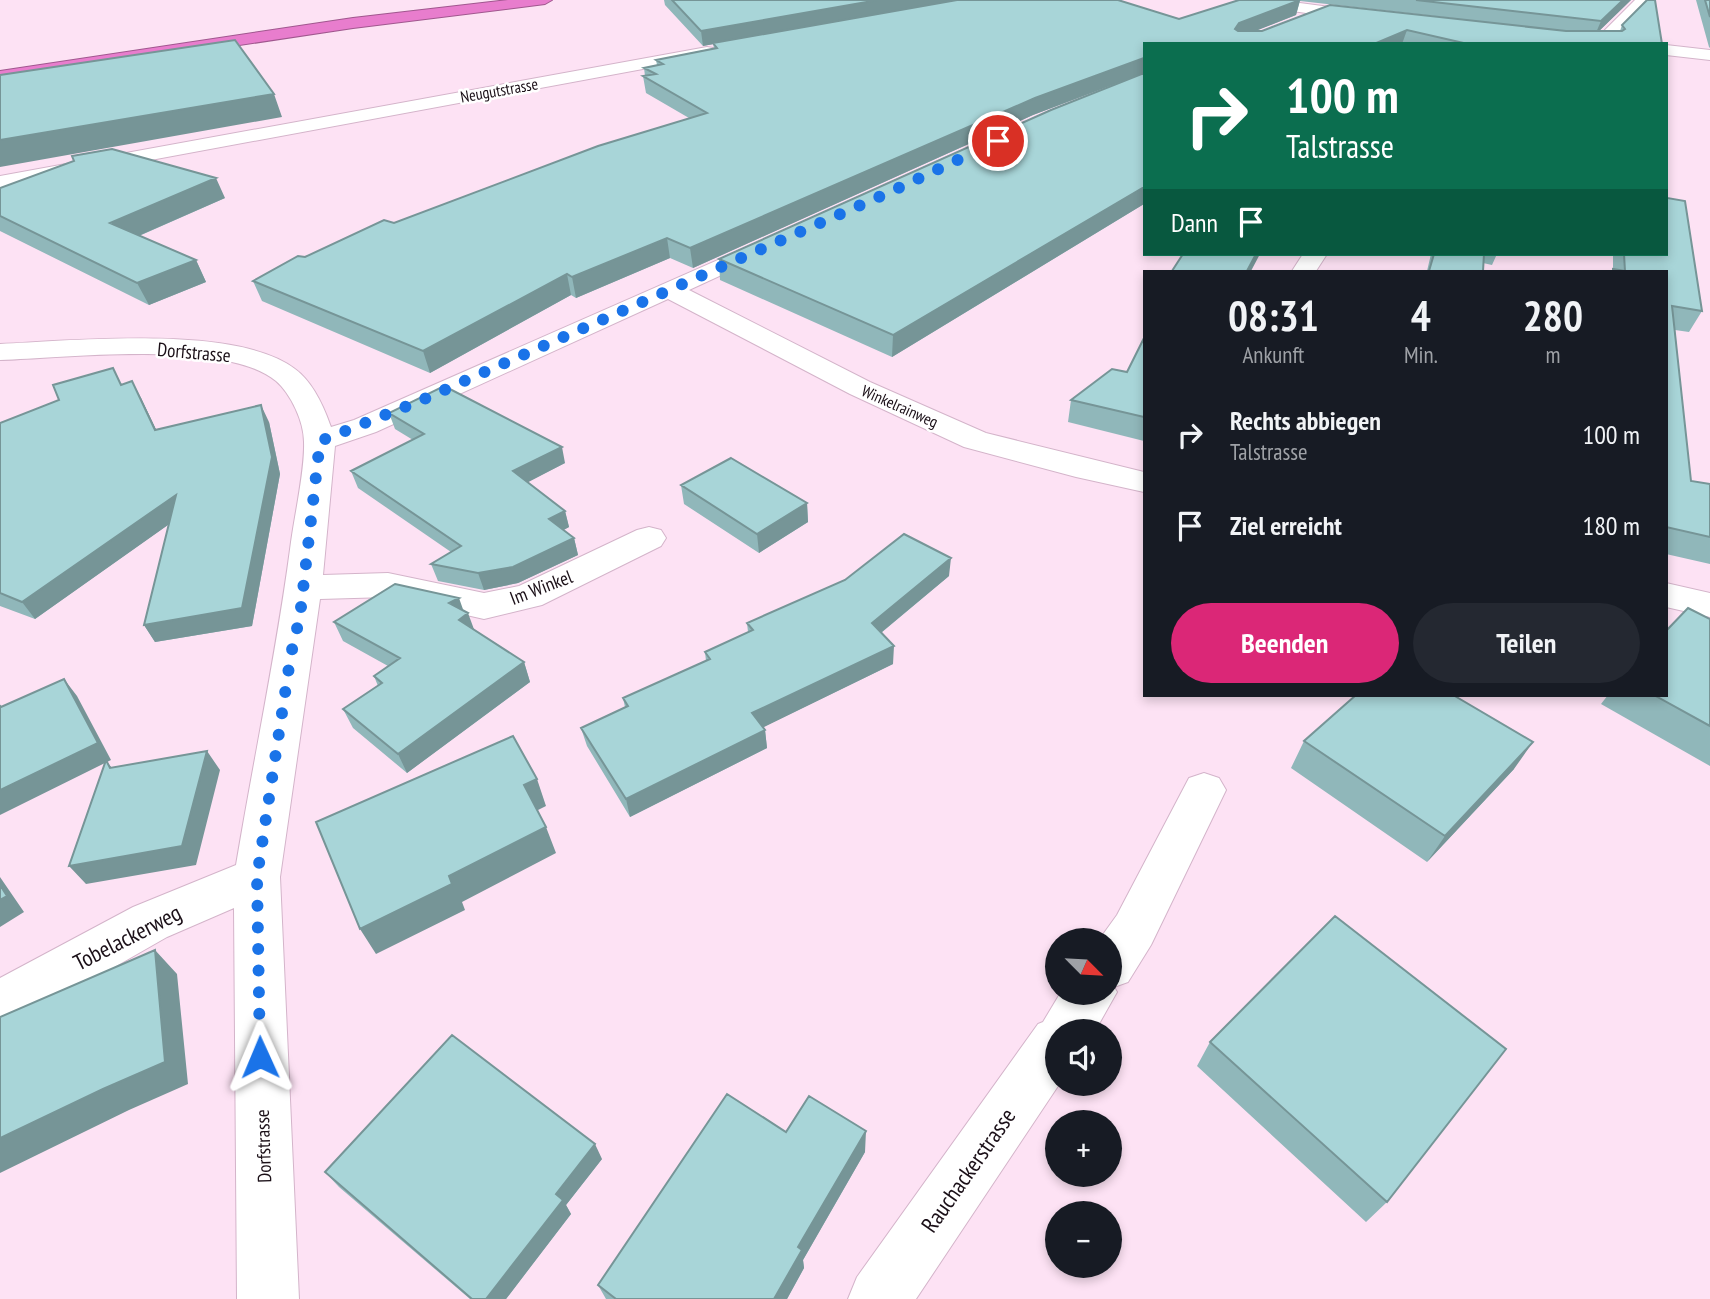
<!DOCTYPE html>
<html lang="de">
<head>
<meta charset="utf-8">
<style>
  body { margin:0; font-family:"PT Sans Narrow",sans-serif; background:#242831; color:#f1f3f6; height:100vh; display:flex; flex-direction:column; font-size:26px; white-space:nowrap }
  * { box-sizing:border-box; margin:0 }
  p { font-size:23px; color:#9ea1a6 }
  .icon { flex:none; width:38px; height:38px; fill:none; stroke:currentColor; stroke-width:2; stroke-linecap:round; stroke-linejoin:round }
  .map { position:relative; flex:1; overflow:hidden }
  .drawer { position:absolute; left:1143px; top:270px; width:525px; height:427px; display:flex; flex-direction:column; background:#171b24; border-radius:0px; box-shadow:0 4px 10px #0003 }
  .drawer>* { flex:none }
  .hud { position:absolute; left:1143px; top:42px; width:525px; height:214px; border-radius:0px; box-shadow:0 4px 10px #0003; background:#0b6e4f; color:#fff; overflow:hidden }
  .needle { width:46px; rotate:114deg }
  .buttons { position:absolute; left:1045px; top:928px; display:grid; gap:14px }
  .buttons a { display:grid; place-items:center; width:77px; height:77px; border-radius:50%; background:#171b24; box-shadow:0 4px 10px #0003; font-size:35px }
  .pin { position:absolute; display:grid; place-items:center; width:60px; height:60px; color:#fff; margin:-30px; border:4px solid #fff; border-radius:50%; box-shadow:0 2px 7px #0007 }
  .me { position:absolute; width:77px; margin:-38px; rotate:359deg; stroke-linejoin:round; filter:drop-shadow(0 0 5px #0008) }
  .turn { display:flex; align-items:center; gap:24px; height:147px; padding:0 28px; font-size:32px }
  .turn .icon { width:91px; height:91px; stroke-width:2.5 }
  .turn b { display:block; font-size:49px; line-height:60px }
  .then { display:flex; align-items:center; height:66px; padding:0 28px; background:#0003; gap:14px; font-size:26px }
  .eta { display:flex; justify-content:space-evenly; align-items:center; height:119px; text-align:center }
  .eta b { font-size:42px; font-weight:700; line-height:49px }
  .button { display:flex; gap:14px; margin-top:auto; padding:14px 28px }
  .button a { flex:1; height:80px; border-radius:42px; background:#db2777; color:#fff; font-size:28px; font-weight:700; line-height:80px; text-align:center }
  .button a+a { background:#242831; color:#f1f3f6 }
  ul { padding:0; list-style:none }
  li { display:flex; align-items:center; gap:21px; height:91px; padding:0 28px }
  li div { flex:1 }
  li b { display:block; font-size:26px }
  li em { font-style:normal }
  .map>svg:first-child { display:block }
  .lines { fill:none; stroke-linecap:round; stroke-linejoin:round }
  .minor-casing { stroke:#d4b4ca; stroke-width:2 }
  .motorway-casing { stroke:#a0578e; stroke-width:2 }
  .minor { fill:#fff; fill-rule:evenodd }
  .motorway { fill:#e87dcd; fill-rule:evenodd }
  .wall { fill:#90b7ba; fill-rule:evenodd }
  .shaded-wall { fill:#769597 }
  .building { fill:#a8d5d8; stroke:#769597; stroke-width:2 }
  .route { stroke:#1a73e8; stroke-width:12; stroke-dasharray:0 21.6 }
  .labels { text-anchor:middle; dominant-baseline:central; stroke-width:5; stroke-linejoin:round; paint-order:stroke }
  .far-street-label { font-size:16px; fill:#1b1018; stroke:#fff }
  .street-label { font-size:19px; fill:#1b1018; stroke:#fff }
  .near-street-label { font-size:23px; fill:#1b1018; stroke:#fff }
</style>
</head>
<body>
<div class="map">
<svg width="1710" height="1299" viewBox="0 0 1710 1299">
  <rect width="100%" height="100%" fill="#fde2f4"/>
  <g class="lines">
    <g class="minor-casing">
      <path id="minor" d="M 1238,0 L 1277,0 L 1368,12 L 1376,17 L 1368,22 L 1245,4 Z
        M 1635,0 L 1650,0 L 1608,44 L 1591,44 Z
        M 1666,45 L 1710,50 L 1710,60 L 1666,55 Z
        M 707,47 L 713,48 L 715,52 L 713,56 L 0,188 L 0,176 Z
        M 768,238 L 776,240 L 780,245 L 776,250 L 689,290 L 870,382 L 986,433 L 1144,472 L 1144,492 L 1076,477 L 964,447 L 850,394 L 668,299 L 376,432 L 335,446 L 323,575 L 388,573 L 484,593 L 519,586 L 637,530 L 649,527 L 661,530 L 666,538 L 661,546 L 542,605 L 484,619 L 388,597 L 320,599 L 280,877 L 299,1299 L 237,1299 L 234,908 L 167,937 L 18,1022 L 0,1029 L 0,978 L 133,907 L 236,865 C 254,757 277,650 291,542 C 295,513 305,469 304,442 C 304,422 291,394 276,381 C 226,339 64,358 0,360 L 0,344 C 72,341 237,324 295,369 C 313,382 324,407 331,427 L 354,420 Z
        M 1303,254 L 1327,254 L 1316,271 L 1292,271 Z
        M 1666,583 L 1710,593 L 1710,617 L 1666,607 Z
        M 1204,773 L 1219,778 L 1226,790 L 1151,945 L 1128,982 L 1114,987 L 1117,992 L 1095,1031 L 1057,1031 L 1057,1083 L 1060,1083 L 916,1299 L 848,1299 L 857,1277 L 1038,1024 L 1043,1022 L 1061,992 L 1110,992 L 1110,940 L 1099,940 L 1117,915 L 1189,778 Z"/>
    </g>
    <g class="motorway-casing">
      <path id="motorway" d="M 508,0 L 552,0 L 545,4 L 353,28 L 0,81 L 0,71 L 353,18 Z"/>
    </g>
    <use href="#minor" class="minor"/>
    <use href="#motorway" class="motorway"/>
  </g>
  <path class="wall" d="M 664,0 L 1118,0 L 1179,19 L 1239,0 L 1631,0 L 1599,31 L 1620,31 L 1622,25 L 1662,44 L 1144,44 L 1144,73 L 1033,115 L 693,268 L 670,258 L 576,298 L 571,295 L 430,373 L 262,301 L 253,281 L 305,257 L 394,223 L 689,118 L 646,93 L 643,76 L 645,76 L 644,68 L 657,65 L 656,60 L 714,48 L 713,44 L 703,46 L 665,5 ZM 1300,1 L 1452,18 L 1255,31 L 1296,15 Z
    M 1696,0 L 1710,0 L 1710,48 L 1709,47 Z
    M 1144,73 L 1144,204 L 892,357 L 720,280 L 719,259 Z
    M 0,188 L 225,198 L 139,236 L 196,260 L 206,282 L 149,305 L 0,231 Z
    M 1667,198 L 1702,311 L 1689,332 L 1675,330 L 1691,481 L 1710,484 L 1710,564 L 1666,554 L 1666,271 L 1611,271 L 1613,269 L 1613,254 L 1666,254 Z
    M 1431,254 L 1497,254 L 1492,265 L 1483,263 L 1483,271 L 1427,271 Z
    M 1144,338 L 1144,441 L 1068,422 L 1071,400 L 1127,372 Z
    M 122,384 L 141,398 L 156,430 L 269,422 L 280,474 L 252,626 L 155,642 L 144,625 L 169,524 L 35,619 L 0,606 L 0,423 Z
    M 389,413 L 565,463 L 527,482 L 565,511 L 569,527 L 563,530 L 574,538 L 578,555 L 518,583 L 484,590 L 438,581 L 431,564 L 451,552 L 358,488 L 351,471 L 413,440 L 395,429 Z
    M 681,485 L 807,503 L 808,522 L 759,553 L 684,504 Z
    M 949,576 L 881,633 L 893,664 L 763,727 L 765,730 L 767,748 L 630,817 L 587,746 L 581,728 L 625,707 L 623,698 L 706,661 L 705,652 L 748,632 L 747,623 Z
    M 463,610 L 474,630 L 524,662 L 530,682 L 407,773 L 353,728 L 343,709 L 378,686 L 374,676 L 388,666 L 343,641 L 334,622 Z
    M 1710,619 L 1710,766 L 1601,704 L 1608,695 L 1666,695 Z
    M 1304,741 L 1514,769 L 1427,862 L 1291,768 Z
    M 1210,1042 L 1387,1202 L 1366,1222 L 1197,1066 Z
    M 786,1132 L 865,1152 L 803,1260 L 804,1268 L 787,1299 L 606,1299 L 598,1285 Z
    M 602,1159 L 566,1205 L 571,1214 L 506,1299 L 470,1299 L 339,1187 L 325,1172 Z"/>
  <path class="shaded-wall" d="M 878,0 L 959,0 L 703,46 L 701,31 Z
    M 1300,0 L 1296,15 L 1235,39 L 1235,29 L 1239,23 Z
    M 1623,0 L 1631,0 L 1595,35 L 1601,21 Z
    M 1407,30 L 1402,44 L 1374,44 Z
    M 1144,58 L 1144,73 L 1033,115 L 693,268 L 690,248 L 1035,98 Z
    M 274,94 L 282,117 L 0,167 L 0,140 Z
    M 216,178 L 225,198 L 120,244 L 110,223 Z
    M 1144,187 L 1144,204 L 892,357 L 893,335 Z
    M 667,238 L 670,258 L 576,298 L 572,277 Z
    M 1256,254 L 1260,254 L 1251,271 L 1247,271 Z
    M 196,260 L 206,282 L 149,305 L 137,283 Z
    M 567,274 L 571,295 L 430,373 L 423,351 Z
    M 132,381 L 141,398 L 164,446 L 155,430 Z
    M 261,405 L 269,422 L 280,474 L 252,626 L 155,642 L 144,625 Z
    M 562,447 L 565,463 L 517,488 L 513,471 Z
    M 176,495 L 185,513 L 35,619 L 22,602 Z
    M 807,503 L 808,522 L 759,553 L 757,534 Z
    M 565,511 L 569,527 L 553,536 L 549,519 Z
    M 574,538 L 578,555 L 518,583 L 484,590 L 478,573 Z
    M 951,558 L 949,576 L 871,641 L 872,623 Z
    M 459,598 L 465,615 L 468,613 L 475,632 L 456,622 L 449,603 Z
    M 894,646 L 893,664 L 754,732 L 752,713 Z
    M 524,662 L 530,682 L 407,773 L 398,754 Z
    M 64,679 L 77,696 L 111,760 L 107,762 L 121,779 L 110,768 L 107,762 L 0,815 L 0,790 Z
    M 765,730 L 767,748 L 630,817 L 626,799 Z
    M 1533,742 L 1514,769 L 1427,862 L 1445,836 Z
    M 207,751 L 220,770 L 196,865 L 86,884 L 69,866 Z
    M 537,779 L 546,806 L 534,812 L 524,785 Z
    M 546,827 L 556,853 L 462,902 L 465,910 L 376,954 L 360,929 L 449,876 Z
    M 0,877 L 24,912 L 0,927 Z
    M 155,950 L 177,974 L 188,1084 L 129,1110 L 0,1173 L 0,1138 L 103,1089 Z
    M 866,1131 L 865,1152 L 803,1260 L 804,1268 L 787,1299 L 774,1299 L 798,1247 Z
    M 595,1144 L 602,1159 L 566,1205 L 571,1214 L 506,1299 L 486,1299 L 556,1194 Z"/>
  <path class="building" d="M 672,0 L 878,0 L 701,31 Z
    M 957,0 L 1118,0 L 1179,19 L 1239,0 L 1300,0 L 1239,23 L 1235,29 L 1238,31 L 1262,31 L 1330,5 L 1566,31 L 1622,31 L 1625,29 L 1622,25 L 1647,0 L 1655,0 L 1662,44 L 1468,44 L 1407,30 L 1374,44 L 1144,44 L 1144,58 L 1035,98 L 690,248 L 667,238 L 572,277 L 567,274 L 423,351 L 253,281 L 298,256 L 305,257 L 384,220 L 394,223 L 598,146 L 707,113 L 643,76 L 656,74 L 644,68 L 663,64 L 656,60 L 717,48 L 713,43 Z
    M 1416,0 L 1623,0 L 1601,21 Z
    M 1705,0 L 1710,0 L 1710,17 Z
    M 235,40 L 274,94 L 0,140 L 0,75 Z
    M 1144,73 L 1144,187 L 893,335 L 719,259 L 1051,110 Z
    M 112,149 L 216,178 L 110,223 L 196,260 L 137,283 L 0,216 L 0,188 L 74,161 L 72,156 Z
    M 1666,188 L 1667,198 L 1685,201 L 1702,311 L 1672,306 L 1691,481 L 1710,484 L 1710,537 L 1666,527 L 1666,271 L 1613,271 L 1613,269 L 1625,271 L 1624,254 L 1666,254 Z
    M 1183,254 L 1256,254 L 1247,271 L 1172,271 Z
    M 1434,254 L 1484,254 L 1483,271 L 1429,271 Z
    M 1144,338 L 1144,417 L 1071,400 L 1112,369 L 1127,372 Z
    M 113,368 L 121,385 L 132,381 L 155,430 L 261,405 L 272,457 L 242,608 L 144,625 L 176,495 L 22,602 L 0,593 L 0,423 L 59,400 L 53,385 Z
    M 444,386 L 562,447 L 513,471 L 565,511 L 549,519 L 574,538 L 513,567 L 478,573 L 431,564 L 461,546 L 351,471 L 424,434 L 389,413 Z
    M 731,458 L 807,503 L 757,534 L 681,485 Z
    M 904,534 L 951,558 L 872,623 L 894,646 L 752,713 L 765,730 L 626,799 L 581,728 L 628,706 L 623,698 L 710,659 L 705,652 L 753,630 L 747,623 L 845,580 Z
    M 395,584 L 459,598 L 449,603 L 468,613 L 459,620 L 524,662 L 398,754 L 343,709 L 382,683 L 374,676 L 400,658 L 334,622 Z
    M 1688,608 L 1710,619 L 1710,726 L 1654,695 L 1666,695 L 1666,631 Z
    M 64,679 L 98,743 L 0,790 L 0,706 L 1,707 Z
    M 1356,695 L 1453,695 L 1533,742 L 1445,836 L 1304,741 Z
    M 513,736 L 537,779 L 524,785 L 546,827 L 449,876 L 452,884 L 360,929 L 316,822 Z
    M 207,751 L 182,846 L 69,866 L 106,760 L 110,768 Z
    M 0,885 L 7,896 L 0,900 Z
    M 1335,916 L 1506,1049 L 1387,1202 L 1210,1042 Z
    M 155,950 L 165,1062 L 103,1089 L 0,1138 L 0,1017 Z
    M 452,1035 L 595,1144 L 556,1194 L 563,1200 L 486,1299 L 472,1299 L 325,1172 Z
    M 727,1094 L 786,1132 L 809,1096 L 866,1131 L 798,1247 L 802,1250 L 774,1299 L 616,1299 L 598,1285 Z"/>
  <g class="lines">
    <path class="route" d="M 260,1057 L 257,877 L 291,654 L 300,616 L 320,441 L 415,403 L 892,191 L 998,141"/>
  </g>
  <g class="labels">
    <g class="far-street-label">
      <text transform="translate(499 90) rotate(-10)">Neugutstrasse</text>
      <text transform="translate(900 406) rotate(24)">Winkelrainweg</text>
    </g>
    <g class="street-label">
      <text transform="translate(194 352) rotate(5)">Dorfstrasse</text>
      <text transform="translate(541 587) rotate(-21)">Im Winkel</text>
      <text transform="translate(263 1146) rotate(-92)">Dorfstrasse</text>
    </g>
    <g class="near-street-label">
      <text transform="translate(127 937) rotate(-27)">Tobelackerweg</text>
      <text transform="translate(968 1170) rotate(-55)">Rauchackerstrasse</text>
    </g>
  </g>
</svg>
<div class="buttons">
<a><svg class="needle" viewBox="-14 -14 28 28"><path d="M0-13l5 13h-10z" fill="#e53935"/><path d="M0 13l5-13h-10z" fill="#9ea1a6"/></svg></a>
<a><svg class="icon" aria-label="sound" viewBox="0 0 24 24"><path d="M4 9h4l5-4v14l-5-4H4zM17 9q2 3 0 6"/></svg></a>
<a>+</a>
<a>−</a>
</div>
<div class="pin" style="left:998px;top:141px;background:#d93025"><svg class="icon" aria-label="arrive" viewBox="0 0 24 24"><path d="M6 21V4h12l-3 4 3 4H6"/></svg></div>
<svg class="me" style="left:260px;top:1057px" viewBox="-20 -20 40 40"><path d="M0-17L14 15 0 8-14 15z" fill="#1a73e8" stroke="#fff" stroke-width="4"/></svg>
<div class="hud">
<div class="turn"><svg class="icon" aria-label="right" viewBox="0 0 24 24"><path d="M7 20v-9h11M14 6l5 5-5 5"/></svg><div><b>100 m</b>Talstrasse</div></div>
<div class="then">Dann<svg class="icon" aria-label="arrive" viewBox="0 0 24 24"><path d="M6 21V4h12l-3 4 3 4H6"/></svg></div>
</div>
<section class="drawer">
<div class="eta">
<div><b>08:31</b><p>Ankunft</p></div>
<div><b>4</b><p>Min.</p></div>
<div><b>280</b><p>m</p></div>
</div>
<ul>
<li><svg class="icon" aria-label="right" viewBox="0 0 24 24"><path d="M7 20v-9h11M14 6l5 5-5 5"/></svg><div><b>Rechts abbiegen</b><p>Talstrasse</p></div><em>100 m</em></li>
<li><svg class="icon" aria-label="arrive" viewBox="0 0 24 24"><path d="M6 21V4h12l-3 4 3 4H6"/></svg><div><b>Ziel erreicht</b></div><em>180 m</em></li>
</ul>
<div class="button"><a>Beenden</a><a>Teilen</a></div>
</section>
</div>
</body>
</html>
